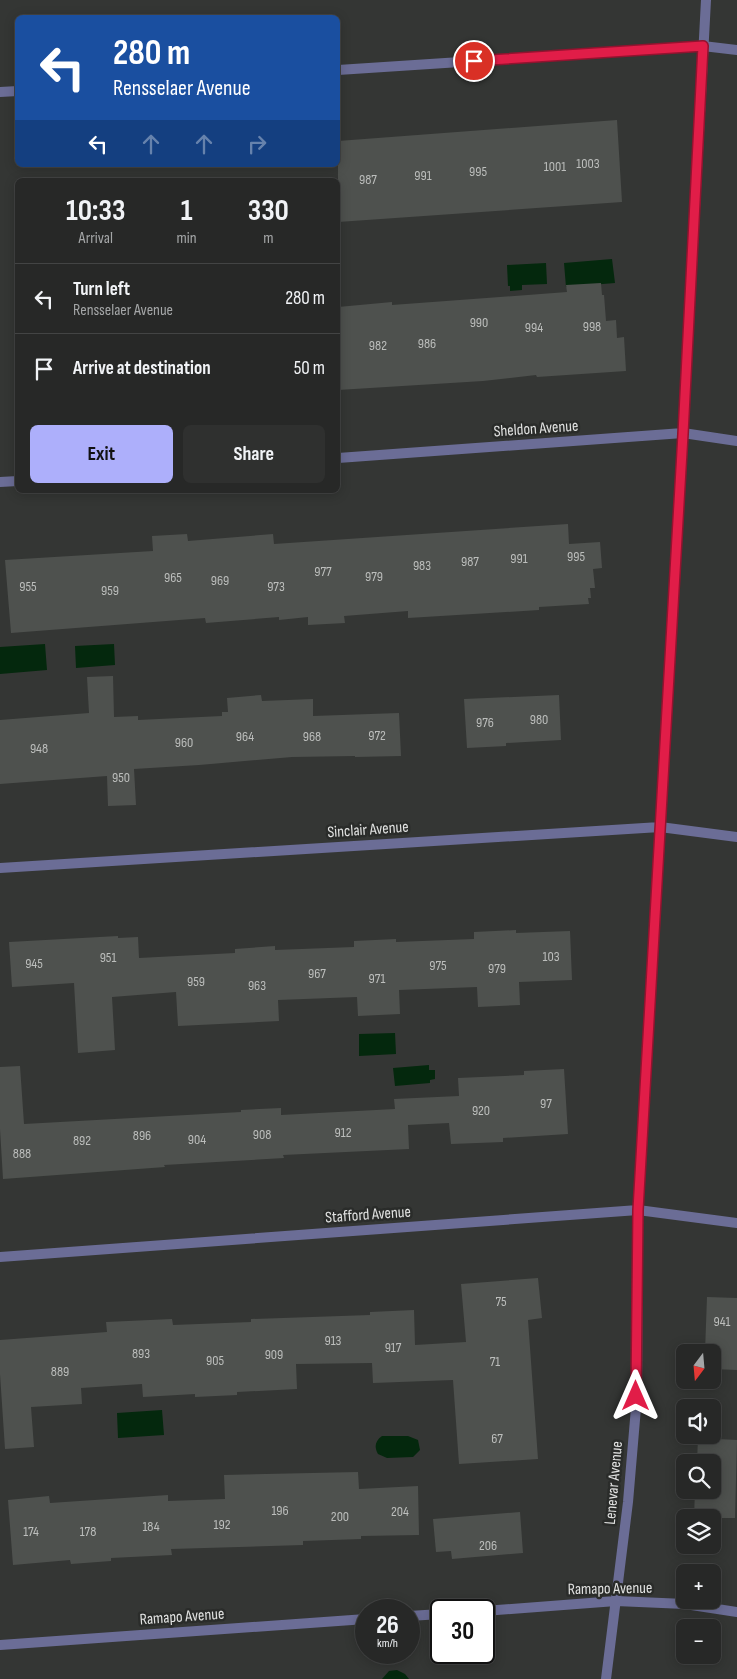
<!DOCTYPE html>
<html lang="en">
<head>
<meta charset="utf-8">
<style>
  body { margin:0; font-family:"Sofia Sans Condensed",sans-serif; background:#2f302f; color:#f1f3f6; height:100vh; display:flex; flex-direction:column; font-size:19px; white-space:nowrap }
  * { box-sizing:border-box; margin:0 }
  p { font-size:16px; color:#a4a6a7 }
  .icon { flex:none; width:28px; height:28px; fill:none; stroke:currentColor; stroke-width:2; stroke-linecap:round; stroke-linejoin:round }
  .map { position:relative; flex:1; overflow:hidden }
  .drawer { position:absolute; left:15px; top:178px; width:325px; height:315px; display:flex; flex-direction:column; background:#272827; border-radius:8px; box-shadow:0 2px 12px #0003,0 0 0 1px #434444 }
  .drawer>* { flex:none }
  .guide { position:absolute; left:15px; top:15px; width:325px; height:152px; border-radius:8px; box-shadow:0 2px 12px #0003,0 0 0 1px #434444; background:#1a4fa0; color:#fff; overflow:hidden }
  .needle { width:32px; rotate:196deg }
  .fabs { position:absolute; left:676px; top:1344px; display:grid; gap:10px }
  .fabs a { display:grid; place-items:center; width:45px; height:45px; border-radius:8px; background:#272827; box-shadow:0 2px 12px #0003,0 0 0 1px #434444; font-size:25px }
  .speed { position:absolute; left:355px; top:1599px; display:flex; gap:10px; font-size:25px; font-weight:700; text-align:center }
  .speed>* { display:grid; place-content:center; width:65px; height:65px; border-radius:50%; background:#272827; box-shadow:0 2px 12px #0003,0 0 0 1px #434444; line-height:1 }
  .speed small { font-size:12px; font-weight:400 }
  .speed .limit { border:2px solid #111; border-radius:8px; background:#fff; color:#111 }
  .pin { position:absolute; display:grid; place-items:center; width:42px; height:42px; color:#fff; margin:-21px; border:2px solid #fff; border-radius:50%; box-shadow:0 1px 5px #0007 }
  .me { position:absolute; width:55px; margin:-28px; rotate:0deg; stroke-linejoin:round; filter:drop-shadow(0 0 4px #0008) }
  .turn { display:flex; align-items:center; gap:18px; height:105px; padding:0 15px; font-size:22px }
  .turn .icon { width:65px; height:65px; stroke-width:2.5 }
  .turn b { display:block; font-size:35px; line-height:42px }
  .lanes { display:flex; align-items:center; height:48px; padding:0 15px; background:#0003; justify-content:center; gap:25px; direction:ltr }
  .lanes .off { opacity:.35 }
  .eta { display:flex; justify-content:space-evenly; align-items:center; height:85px; text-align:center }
  .eta b { font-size:30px; font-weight:700; line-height:35px }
  .action { display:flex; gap:10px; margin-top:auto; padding:10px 15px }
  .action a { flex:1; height:58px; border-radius:8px; background:#adaffb; color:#111; font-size:20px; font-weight:700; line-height:58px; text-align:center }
  .action a+a { background:#2f302f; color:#f1f3f6 }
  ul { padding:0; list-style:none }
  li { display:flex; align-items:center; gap:15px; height:70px; padding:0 15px; border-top:1px solid #434444 }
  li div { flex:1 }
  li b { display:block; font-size:19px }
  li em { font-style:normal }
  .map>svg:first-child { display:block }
  .water { fill:#04280d }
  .building { fill:#4e514e }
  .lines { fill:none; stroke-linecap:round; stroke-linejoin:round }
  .minor { stroke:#6b6d96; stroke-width:10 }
  .route-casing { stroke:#92132f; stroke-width:12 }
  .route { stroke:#e11d48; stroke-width:9 }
  .labels { text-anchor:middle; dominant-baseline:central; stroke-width:5; stroke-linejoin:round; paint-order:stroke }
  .number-label { font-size:14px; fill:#bcbebc }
  .street-label { font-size:16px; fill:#e1e2e1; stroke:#2a2c2a }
</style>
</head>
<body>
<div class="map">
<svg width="737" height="1679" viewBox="0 0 737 1679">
  <rect width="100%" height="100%" fill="#343634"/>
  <path class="water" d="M 612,259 L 615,283 L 566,287 L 564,263 Z
    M 546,263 L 547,284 L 522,285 L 522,290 L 510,291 L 510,286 L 508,286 L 507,265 Z
    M 45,644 L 47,670 L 0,674 L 0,647 Z
    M 114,644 L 115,665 L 76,668 L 75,646 Z
    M 395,1033 L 396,1054 L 359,1056 L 359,1034 Z
    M 429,1065 L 429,1070 L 435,1070 L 435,1079 L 430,1080 L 430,1083 L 395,1086 L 393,1068 Z
    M 162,1410 L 164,1435 L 118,1438 L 117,1413 Z
    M 382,1436 L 408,1436 L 418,1440 L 420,1450 L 413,1457 L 387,1458 L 378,1454 C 374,1447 375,1441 382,1436 Z
    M 397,1670 L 405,1674 L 409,1679 L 382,1679 L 389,1671 Z"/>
  <path class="building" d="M 617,120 L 622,202 L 338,222 L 338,141 Z
    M 601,283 L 602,295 L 604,295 L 606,321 L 616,320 L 617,338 L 624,337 L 626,371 L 537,377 L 536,375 L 483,381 L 338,390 L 338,307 L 392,302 L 392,305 L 567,292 L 566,285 Z
    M 568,524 L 569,544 L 600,542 L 602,568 L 593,569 L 595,588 L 590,588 L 591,598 L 588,598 L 589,604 L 539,607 L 539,610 L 408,618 L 408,611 L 344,616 L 345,623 L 308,625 L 308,617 L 279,620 L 279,617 L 206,623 L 205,618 L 11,633 L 5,560 L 153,551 L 152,536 L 187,534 L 188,541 L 273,534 L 274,544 Z
    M 113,676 L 114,717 L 138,716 L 138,720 L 222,716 L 222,712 L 228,712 L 227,698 L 261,695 L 262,701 L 313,699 L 313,716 L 399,713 L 401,756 L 355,757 L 355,756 L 292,757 L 199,765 L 134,769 L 136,805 L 108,806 L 107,776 L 0,784 L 0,720 L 89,713 L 87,677 Z
    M 559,695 L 561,740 L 506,743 L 506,746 L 467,748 L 464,699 Z
    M 516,930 L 516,933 L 570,931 L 572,980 L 519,982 L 520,1005 L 478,1007 L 477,987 L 399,990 L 400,1014 L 358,1016 L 357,997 L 278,1000 L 279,1021 L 178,1026 L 176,992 L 112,997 L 115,1050 L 78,1053 L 74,983 L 12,987 L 9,942 L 118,936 L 118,938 L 138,937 L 139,958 L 235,953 L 235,949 L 275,946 L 275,950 L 354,947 L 354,941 L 396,939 L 396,942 L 474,939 L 474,932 Z
    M 20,1066 L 24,1124 L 241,1112 L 241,1110 L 281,1108 L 281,1115 L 395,1109 L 394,1099 L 459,1096 L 458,1078 L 524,1075 L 524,1071 L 564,1069 L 568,1134 L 503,1138 L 503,1142 L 451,1144 L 449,1123 L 408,1125 L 409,1149 L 283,1155 L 284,1158 L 164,1165 L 165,1167 L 3,1179 L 0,1129 L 0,1067 Z
    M 538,1278 L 542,1318 L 528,1320 L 538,1459 L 459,1464 L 453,1380 L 373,1383 L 372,1363 L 296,1364 L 297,1389 L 237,1392 L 237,1395 L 195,1397 L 195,1394 L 143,1397 L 142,1384 L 81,1388 L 82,1404 L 31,1407 L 34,1447 L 5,1449 L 0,1374 L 0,1340 L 107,1332 L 106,1322 L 172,1319 L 173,1325 L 251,1322 L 251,1319 L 370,1315 L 370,1312 L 414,1310 L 415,1345 L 466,1342 L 461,1284 Z
    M 707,1297 L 737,1298 L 737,1370 L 712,1369 L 712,1352 L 705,1352 Z
    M 698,1438 L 737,1440 L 735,1518 L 694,1518 L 695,1490 L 712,1490 L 712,1462 L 697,1462 Z
    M 358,1472 L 359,1489 L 418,1486 L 419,1535 L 361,1536 L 361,1539 L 303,1541 L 303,1545 L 171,1549 L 172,1555 L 111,1558 L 111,1561 L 71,1564 L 70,1560 L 13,1565 L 8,1500 L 49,1496 L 50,1503 L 168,1495 L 168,1501 L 225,1499 L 224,1475 Z
    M 520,1512 L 523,1553 L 452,1559 L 451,1551 L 436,1552 L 433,1519 Z"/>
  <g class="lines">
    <path class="minor" d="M 338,70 L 703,46 L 737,50
      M 0,92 L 18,91
      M 338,458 L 683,433 L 737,441
      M 0,482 L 18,481
      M 0,868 L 660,827 L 737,837
      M 0,1257 L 638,1210 L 737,1223
      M 484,1611 L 616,1601 L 685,1604 L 737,1612
      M 409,1616 L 441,1614
      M 0,1645 L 366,1619
      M 606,1679 L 628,1502 L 637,1396 L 638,1210 L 683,433 L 706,0"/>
  </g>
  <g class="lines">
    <g class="route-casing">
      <path id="route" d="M 474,61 L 703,46 L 683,434 L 638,1210 L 636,1396"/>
    </g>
    <use href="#route" class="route"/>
  </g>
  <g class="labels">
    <g class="number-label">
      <text x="588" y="163">1003</text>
      <text x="555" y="166">1001</text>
      <text x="478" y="171">995</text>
      <text x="423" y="175">991</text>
      <text x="368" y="179">987</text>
      <text x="479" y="322">990</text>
      <text x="592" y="326">998</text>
      <text x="534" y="327">994</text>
      <text x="427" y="343">986</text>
      <text x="378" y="345">982</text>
      <text x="576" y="556">995</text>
      <text x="519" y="558">991</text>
      <text x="470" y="561">987</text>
      <text x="422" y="565">983</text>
      <text x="323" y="571">977</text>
      <text x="374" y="576">979</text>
      <text x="173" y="577">965</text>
      <text x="220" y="580">969</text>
      <text x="28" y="586">955</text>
      <text x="276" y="586">973</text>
      <text x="110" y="590">959</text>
      <text x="539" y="719">980</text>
      <text x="485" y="722">976</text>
      <text x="377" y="735">972</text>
      <text x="245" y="736">964</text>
      <text x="312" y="736">968</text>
      <text x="184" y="742">960</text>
      <text x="39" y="748">948</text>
      <text x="121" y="777">950</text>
      <text x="551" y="956">103</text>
      <text x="108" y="957">951</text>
      <text x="34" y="963">945</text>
      <text x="438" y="965">975</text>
      <text x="497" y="968">979</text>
      <text x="317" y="973">967</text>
      <text x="377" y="978">971</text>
      <text x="196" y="981">959</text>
      <text x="257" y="985">963</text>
      <text x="546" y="1103">97</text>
      <text x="481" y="1110">920</text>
      <text x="343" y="1132">912</text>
      <text x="262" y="1134">908</text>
      <text x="142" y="1135">896</text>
      <text x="197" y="1139">904</text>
      <text x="82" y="1140">892</text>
      <text x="22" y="1153">888</text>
      <text x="501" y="1301">75</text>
      <text x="722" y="1321">941</text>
      <text x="333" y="1340">913</text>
      <text x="393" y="1347">917</text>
      <text x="141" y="1353">893</text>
      <text x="274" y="1354">909</text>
      <text x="215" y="1360">905</text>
      <text x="495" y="1361">71</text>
      <text x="60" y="1371">889</text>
      <text x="497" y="1438">67</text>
      <text x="280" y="1510">196</text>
      <text x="400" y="1511">204</text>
      <text x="340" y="1516">200</text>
      <text x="222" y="1524">192</text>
      <text x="151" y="1526">184</text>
      <text x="31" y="1531">174</text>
      <text x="88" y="1531">178</text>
      <text x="488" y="1545">206</text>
    </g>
    <g class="street-label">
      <text transform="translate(536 429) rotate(-4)">Sheldon Avenue</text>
      <text transform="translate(368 830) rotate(-4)">Sinclair Avenue</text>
      <text transform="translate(368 1215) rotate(-4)">Stafford Avenue</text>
      <text transform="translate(614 1483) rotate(-85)">Lenevar Avenue</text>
      <text transform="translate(610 1589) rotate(-1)">Ramapo Avenue</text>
      <text transform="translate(182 1617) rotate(-4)">Ramapo Avenue</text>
    </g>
  </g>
</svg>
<div class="fabs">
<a><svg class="needle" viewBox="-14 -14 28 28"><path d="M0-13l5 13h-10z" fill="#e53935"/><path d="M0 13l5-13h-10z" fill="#a4a6a7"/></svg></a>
<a><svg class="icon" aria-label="sound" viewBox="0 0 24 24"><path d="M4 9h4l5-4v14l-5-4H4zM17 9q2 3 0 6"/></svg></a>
<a><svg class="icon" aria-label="search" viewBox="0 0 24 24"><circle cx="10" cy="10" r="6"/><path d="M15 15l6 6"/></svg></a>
<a><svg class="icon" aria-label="layers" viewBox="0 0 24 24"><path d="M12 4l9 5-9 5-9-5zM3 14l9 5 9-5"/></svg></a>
<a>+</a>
<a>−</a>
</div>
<div class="speed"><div>26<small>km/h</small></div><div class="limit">30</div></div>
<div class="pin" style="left:474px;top:61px;background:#d93025"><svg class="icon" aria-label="arrive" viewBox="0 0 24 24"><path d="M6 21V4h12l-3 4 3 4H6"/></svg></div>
<svg class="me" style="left:636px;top:1396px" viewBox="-20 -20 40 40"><path d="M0-17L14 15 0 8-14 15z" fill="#e11d48" stroke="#fff" stroke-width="4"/></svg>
<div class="guide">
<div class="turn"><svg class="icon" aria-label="left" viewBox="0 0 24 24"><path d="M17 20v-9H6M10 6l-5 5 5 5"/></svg><div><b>280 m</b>Rensselaer Avenue</div></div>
<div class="lanes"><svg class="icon" aria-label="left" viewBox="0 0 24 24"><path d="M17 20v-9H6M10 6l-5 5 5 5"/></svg><svg class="icon off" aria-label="ahead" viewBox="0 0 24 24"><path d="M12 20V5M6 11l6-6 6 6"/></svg><svg class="icon off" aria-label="ahead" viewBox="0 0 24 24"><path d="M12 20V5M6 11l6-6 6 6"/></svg><svg class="icon off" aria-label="right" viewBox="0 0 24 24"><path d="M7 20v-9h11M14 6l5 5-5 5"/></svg></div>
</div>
<section class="drawer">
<div class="eta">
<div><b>10:33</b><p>Arrival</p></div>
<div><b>1</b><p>min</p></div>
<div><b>330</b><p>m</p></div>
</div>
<ul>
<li><svg class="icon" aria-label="left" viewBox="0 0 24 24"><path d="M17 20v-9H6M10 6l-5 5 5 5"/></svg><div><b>Turn left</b><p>Rensselaer Avenue</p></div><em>280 m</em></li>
<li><svg class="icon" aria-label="arrive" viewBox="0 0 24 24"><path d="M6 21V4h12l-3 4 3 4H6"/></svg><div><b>Arrive at destination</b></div><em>50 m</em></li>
</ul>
<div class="action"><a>Exit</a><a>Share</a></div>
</section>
</div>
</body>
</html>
